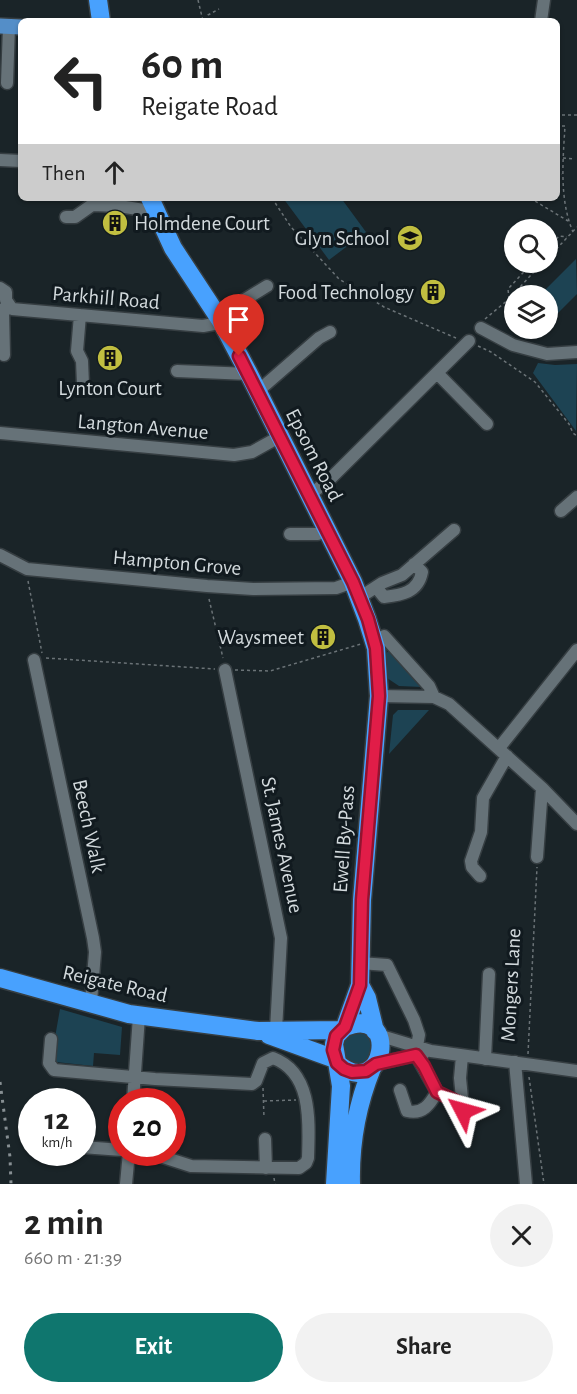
<!DOCTYPE html>
<html lang="en">
<head>
<meta charset="utf-8">
<style>
  body { margin:0; font-family:"Alegreya Sans",sans-serif; background:#f2f2f2; color:#222; height:100vh; display:flex; flex-direction:column; font-size:22px; white-space:nowrap }
  * { box-sizing:border-box; margin:0 }
  p { font-size:20px; color:#767676 }
  .icon { flex:none; width:33px; height:33px; fill:none; stroke:currentColor; stroke-width:2; stroke-linecap:round; stroke-linejoin:round }
  .map { position:relative; height:1184px; overflow:hidden }
  .details { display:flex; flex-direction:column; background:#fff; flex:1 }
  .details>* { flex:none }
  .hud { position:absolute; left:18px; top:18px; width:542px; height:183px; border-radius:9px; box-shadow:0 2px 4px #0004; background:#fff; color:#222; overflow:hidden }
  .controls { position:absolute; left:504px; top:219px; display:grid; gap:12px }
  .controls a { display:grid; place-items:center; width:54px; height:54px; border-radius:50%; background:#fff; box-shadow:0 2px 4px #0004; font-size:30px }
  .speed { position:absolute; left:18px; top:1088px; display:flex; gap:12px; font-size:30px; font-weight:700; text-align:center }
  .speed>* { display:grid; place-content:center; width:78px; height:78px; border-radius:50%; background:#fff; box-shadow:0 2px 4px #0004; line-height:1 }
  .speed small { font-size:15px; font-weight:400 }
  .speed .limit { border:9px solid #d22; background:#fff; color:#111 }
  .pin { position:absolute; display:grid; place-items:center; width:51px; height:51px; color:#fff; margin:-62px -26px; border-radius:50% 50% 50% 0; rotate:-45deg; box-shadow:0 0 6px #0007 }
  .pin .icon { rotate:45deg }
  .me { position:absolute; width:66px; margin:-33px; rotate:309deg; stroke-linejoin:round; filter:drop-shadow(0 0 4px #0008) }
  .turn { display:flex; align-items:center; gap:21px; height:126px; padding:0 24px; font-size:27px }
  .turn .icon { width:78px; height:78px; stroke-width:2.5 }
  .turn b { display:block; font-size:42px; line-height:51px }
  .then { display:flex; align-items:center; height:57px; padding:0 24px; background:#0003; gap:12px; font-size:22px }
  .round { display:grid; place-items:center; flex:none; width:63px; height:63px; border-radius:32px; background:#f2f2f2 }
  .summary { display:flex; align-items:center; justify-content:space-between; height:102px; padding:0 24px }
  h1 { font-size:36px; font-weight:700; line-height:45px }
  .action { display:flex; gap:12px; margin-top:auto; padding:12px 24px }
  .action a { flex:1; height:69px; border-radius:36px; background:#0f766e; color:#fff; font-size:24px; font-weight:700; line-height:69px; text-align:center }
  .action a+a { background:#f2f2f2; color:#222 }
  .map>svg:first-child { display:block }
  .green { fill:#1d4353 }
  .lines { fill:none; stroke-linecap:round; stroke-linejoin:round }
  .minor-casing { stroke:#363e42; stroke-width:15 }
  .major-casing { stroke:#363e42; stroke-width:18 }
  .highway-casing { stroke:#363e42; stroke-width:21 }
  .path { stroke:#6b7377; stroke-width:1.5; stroke-dasharray:3 3; stroke-linecap:butt }
  .minor { stroke:#667278; stroke-width:12 }
  .major { stroke:#548ec8; stroke-width:15 }
  .highway { stroke:#48a1fe; stroke-width:18 }
  .rail { stroke:#878f93; stroke-width:3; stroke-dasharray:3 6; stroke-linecap:butt }
  .route-casing { stroke:#92132f; stroke-width:15 }
  .route { stroke:#e11d48; stroke-width:10 }
  .labels { text-anchor:middle; dominant-baseline:central; stroke-width:6; stroke-linejoin:round; paint-order:stroke }
  .poi-label { font-size:21px; fill:#d3dadd; stroke:#111a1f; text-anchor:end }
  .street-label { font-size:21px; fill:#d3dadd; stroke:#111a1f }
</style>
</head>
<body>
<div class="map">
<svg width="577" height="1184" viewBox="0 0 577 1184">
  <rect width="100%" height="100%" fill="#1a2428"/>
  <path class="green" d="M 283,198 L 341,198 L 366,232 L 329,260 Z
    M 576,259 L 577,294 L 554,317 L 548,310 L 550,308 L 548,306 L 548,296 L 540,295 Z
    M 538,363 L 555,365 L 577,364 L 576,431 L 533,373 Z
    M 389,650 L 410,675 L 421,684 L 422,687 L 399,686 L 387,678 L 385,655 Z
    M 398,710 L 429,710 L 389,754 L 393,715 Z
    M 60,1009 L 122,1027 L 120,1055 L 94,1053 L 93,1066 L 56,1062 L 54,1043 Z
    M 362,1030 L 371,1038 L 371,1055 L 366,1062 L 358,1064 L 343,1058 L 341,1040 L 345,1035 Z"/>
  <g class="lines">
    <g class="minor-casing">
      <path id="minor" d="M 541,21 L 544,0
        M 7,83 L 9,27
        M 0,160 L 21,161
        M 66,217 L 75,217 L 92,205 L 119,206 L 156,212
        M 0,288 L 6,292 L 6,300 L 12,309 L 203,326 L 214,324 L 221,321
        M 80,315 L 77,351 L 82,361 L 83,384
        M 218,316 L 267,286
        M 481,328 L 513,345 L 547,354 L 577,352
        M 4,355 L 3,310 L 8,304
        M 177,371 L 249,374
        M 437,373 L 487,424
        M 257,392 L 319,338 L 330,332
        M 0,433 L 234,455 L 252,452 L 279,437
        M 309,495 L 327,482 L 469,341
        M 561,511 L 577,497
        M 290,534 L 318,534 L 326,530
        M 0,555 L 27,569 L 207,586 L 253,589 L 336,588 L 353,582
        M 376,587 L 384,597 C 401,595 418,593 422,572 L 414,564
        M 359,598 L 382,583 L 402,575 L 454,530
        M 384,636 L 429,686 L 434,697
        M 34,660 L 93,938 L 95,952 L 91,1002
        M 225,670 L 281,938 L 276,1030
        M 379,696 L 434,697 L 449,704 L 542,788 L 577,824
        M 499,748 L 577,650
        M 537,857 L 542,788
        M 480,876 L 472,867 L 471,861 L 481,832 L 483,798 L 507,756
        M 360,963 L 387,965 L 414,1020 L 419,1035 L 417,1046
        M 378,1035 L 431,1051 L 577,1071
        M 51,1039 L 49,1063 L 54,1070 L 155,1079 L 252,1084 L 256,1081 L 263,1063 L 273,1058 C 313,1073 309,1123 308,1158 L 306,1163 L 299,1168 L 191,1166 L 160,1156 L 129,1154
        M 416,1055 L 437,1092 L 462,1104
        M 462,1056 L 460,1078 L 463,1109
        M 485,1059 L 489,974
        M 515,1062 L 526,1184
        M 376,1064 L 424,1053
        M 400,1090 L 407,1111 C 423,1115 430,1104 437,1092
        M 133,1101 L 139,1016
        M 265,1139 L 266,1168
        M 82,1147 L 122,1150
        M 126,1184 L 129,1152"/>
    </g>
    <g class="major-casing">
      <path id="major" d="M 0,26 L 21,27"/>
    </g>
    <g class="highway-casing">
      <path id="highway" d="M 98,0 L 101,21
        M 150,198 L 173,248 L 221,321 L 249,374 L 353,582 L 367,619 L 376,648 L 379,696 L 362,900 L 360,985 L 345,1027 L 336,1036 L 334,1044 L 341,1086 L 335,1184
        M 0,978 L 129,1014 L 258,1031 L 341,1030
        M 360,985 L 367,998 L 375,1031
        M 269,1035 L 335,1059
        M 337,1063 C 385,1104 401,1004 345,1027
        M 351,1184 C 350,1144 357,1105 372,1068"/>
    </g>
    <path class="path" d="M 198,0 L 203,21
      M 206,21 L 208,15 L 219,9
      M 556,115 L 577,115
      M 556,126 L 565,126 C 563,160 559,199 573,232
      M 563,158 L 575,159
      M 556,172 L 562,174
      M 272,198 L 291,227 L 339,279 L 384,307 L 456,338
      M 530,198 L 568,221
      M 548,248 L 559,236 L 567,237
      M 548,258 L 577,227
      M 509,299 L 508,289 L 533,262
      M 485,319 L 509,299 L 543,262
      M 478,346 L 491,352 L 535,382 L 569,424 L 573,433 L 577,436
      M 28,581 L 42,653
      M 209,599 L 223,658
      M 46,658 L 215,669
      M 235,670 L 270,671 L 361,644
      M 528,1054 L 537,867
      M 529,1077 L 544,1184
      M 263,1088 L 264,1118
      M 264,1101 L 296,1100
      M 274,1178 L 275,1184"/>
    <use href="#minor" class="minor"/>
    <use href="#major" class="major"/>
    <use href="#highway" class="highway"/>
    <path class="rail" d="M 0,1082 L 10,1157 L 11,1184"/>
  </g>
  <g class="lines">
    <g class="route-casing">
      <path id="route" d="M 239,356 L 353,582 L 368,619 L 376,648 L 379,696 L 362,900 L 360,985 L 345,1027 L 336,1036 L 333,1050 L 337,1063 L 344,1069 L 352,1072 L 366,1071 L 376,1064 L 416,1055 L 424,1066 L 437,1092 L 462,1104 L 463,1111"/>
    </g>
    <use href="#route" class="route"/>
  </g>
  <defs>
    <g id="building-disc" transform="scale(1.35)"><circle r="9.5" fill="#c1be40" stroke="#111a1f"/><path d="M-4-6H4V6H1V3H-1V6H-4ZM-2.5-4.3h1.7v1.8h-1.7ZM.8-4.3h1.7v1.8H.8ZM-2.5-1h1.7V.8h-1.7ZM.8-1h1.7V.8H.8Z" fill="#111"/></g>
    <g id="school-disc" transform="scale(1.35)"><circle r="9.5" fill="#c1be40" stroke="#111a1f"/><path d="M0-5L7-2L0 1L-7-2ZM-4 1L0 2.5L4 1V4Q0 6-4 4Z" fill="#111"/></g>
  </defs>
  <g fill-rule="evenodd">
    <use href="#building-disc" x="115" y="223"/>
    <use href="#school-disc" x="410" y="238"/>
    <use href="#building-disc" x="433" y="292"/>
    <use href="#building-disc" x="110" y="358"/>
    <use href="#building-disc" x="323" y="637"/>
  </g>
  <g class="labels">
    <g class="poi-label">
      <text x="134" y="223" text-anchor="start">Holmdene Court</text>
      <text x="390" y="238">Glyn School</text>
      <text x="414" y="292">Food Technology</text>
      <text x="110" y="388" text-anchor="middle">Lynton Court</text>
      <text x="304" y="637">Waysmeet</text>
    </g>
    <g class="street-label">
      <text transform="translate(106 298) rotate(5)">Parkhill Road</text>
      <text transform="translate(143 427) rotate(5)">Langton Avenue</text>
      <text transform="translate(314 455) rotate(63)">Epsom Road</text>
      <text transform="translate(177 563) rotate(5)">Hampton Grove</text>
      <text transform="translate(89 826) rotate(78)">Beech Walk</text>
      <text transform="translate(344 839) rotate(-86)">Ewell By-Pass</text>
      <text transform="translate(282 845) rotate(78)">St. James Avenue</text>
      <text transform="translate(115 984) rotate(13)">Reigate Road</text>
      <text transform="translate(511 985) rotate(-87)">Mongers Lane</text>
    </g>
  </g>
</svg>
<div class="controls">
<a><svg class="icon" aria-label="search" viewBox="0 0 24 24"><circle cx="10" cy="10" r="6"/><path d="M15 15l6 6"/></svg></a>
<a><svg class="icon" aria-label="layers" viewBox="0 0 24 24"><path d="M12 4l9 5-9 5-9-5zM3 14l9 5 9-5"/></svg></a>
</div>
<div class="speed"><div>12<small>km/h</small></div><div class="limit">20</div></div>
<div class="pin" style="left:239px;top:356px;background:#d93025"><svg class="icon" aria-label="arrive" viewBox="0 0 24 24"><path d="M6 21V4h12l-3 4 3 4H6"/></svg></div>
<svg class="me" style="left:463px;top:1111px" viewBox="-20 -20 40 40"><path d="M0-17L14 15 0 8-14 15z" fill="#e11d48" stroke="#fff" stroke-width="4"/></svg>
<div class="hud">
<div class="turn"><svg class="icon" aria-label="left" viewBox="0 0 24 24"><path d="M17 20v-9H6M10 6l-5 5 5 5"/></svg><div><b>60 m</b>Reigate Road</div></div>
<div class="then">Then<svg class="icon" aria-label="ahead" viewBox="0 0 24 24"><path d="M12 20V5M6 11l6-6 6 6"/></svg></div>
</div>
</div>
<section class="details">
<div class="summary"><div><h1>2 min</h1><p>660 m · 21:39</p></div><a class="round"><svg class="icon" aria-label="close" viewBox="0 0 24 24"><path d="M6 6l12 12M18 6L6 18"/></svg></a></div>
<div class="action"><a>Exit</a><a>Share</a></div>
</section>
</body>
</html>
